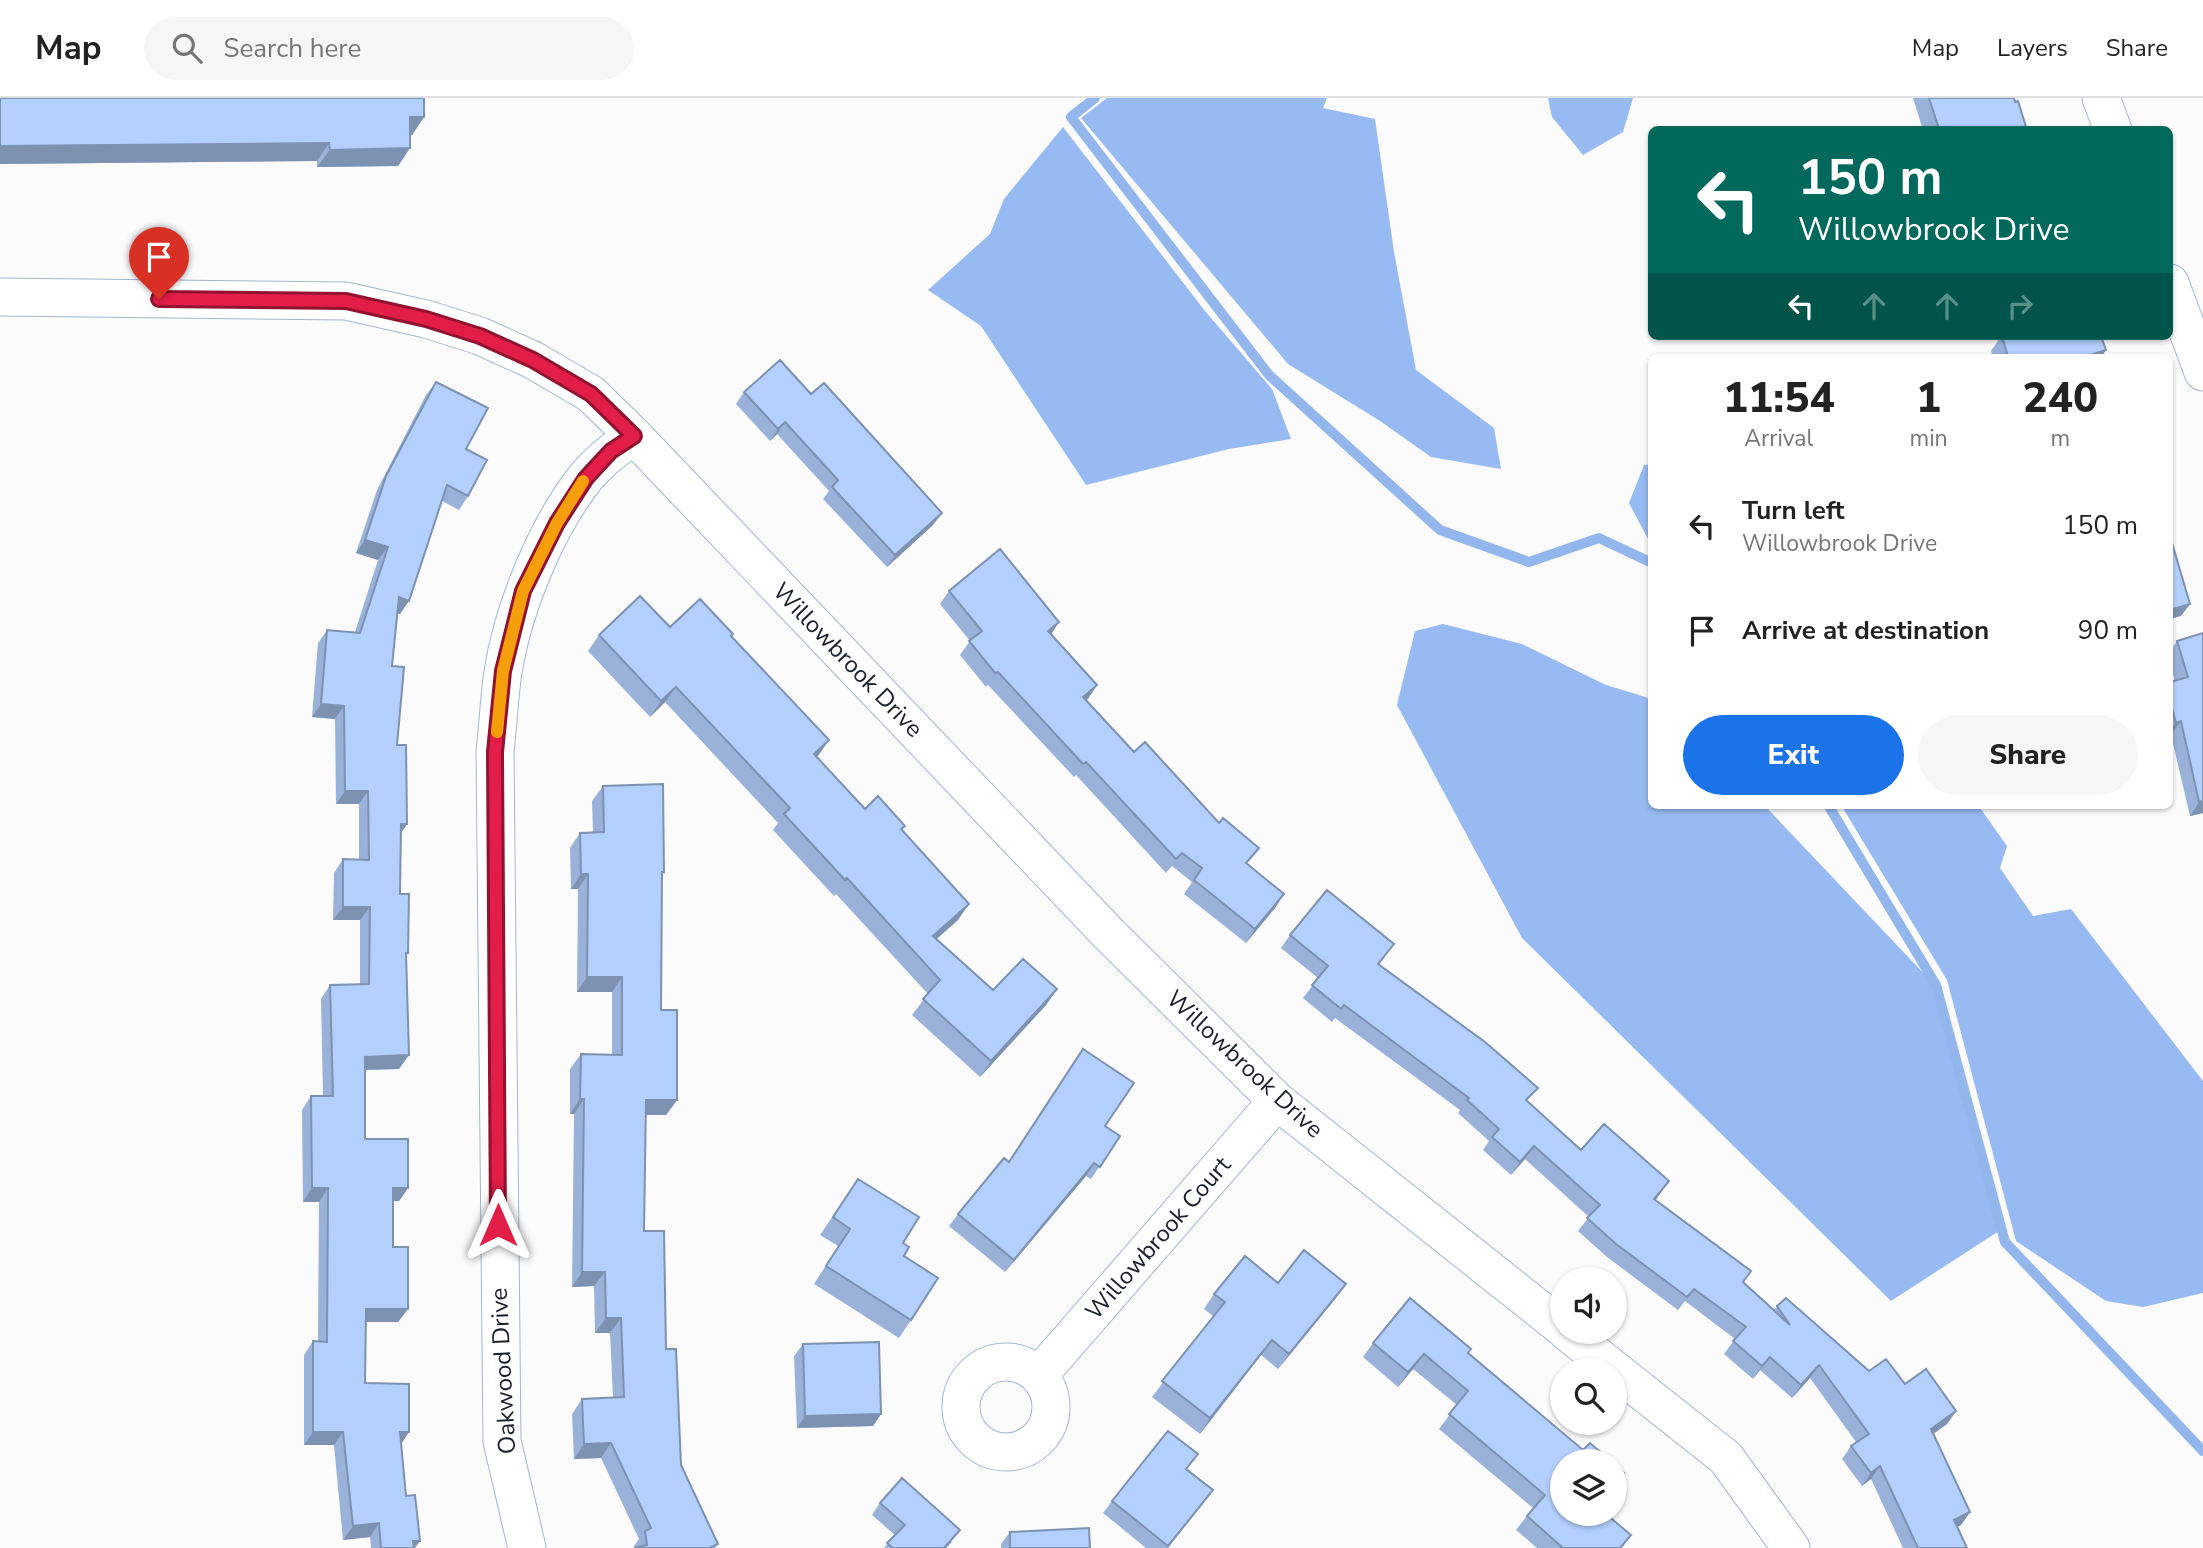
<!DOCTYPE html>
<html lang="en">
<head>
<meta charset="utf-8">
<style>
  body { margin:0; font-family:"Nunito Sans",sans-serif; background:#f6f6f6; color:#222; height:100vh; display:flex; flex-direction:column; font-size:26px; white-space:nowrap }
  * { box-sizing:border-box; margin:0 }
  p { font-size:23px; color:#767676 }
  .icon { flex:none; width:38px; height:38px; fill:none; stroke:currentColor; stroke-width:2; stroke-linecap:round; stroke-linejoin:round }
  .map { position:relative; flex:1; overflow:hidden }
  .side { position:absolute; left:1648px; top:256px; width:525px; height:455px; display:flex; flex-direction:column; background:#fff; border-radius:10px; box-shadow:0 2px 5px #0004 }
  .side>* { flex:none }
  .top-card { position:absolute; left:1648px; top:28px; width:525px; height:214px; border-radius:10px; box-shadow:0 2px 5px #0004; background:#00695c; color:#fff; overflow:hidden }
  .controls { position:absolute; left:1550px; top:1169px; display:grid; gap:14px }
  .controls a { display:grid; place-items:center; width:77px; height:77px; border-radius:50%; background:#fff; box-shadow:0 2px 5px #0004; font-size:35px }
  .pin { position:absolute; display:grid; place-items:center; width:60px; height:60px; color:#fff; margin:-72px -30px; border-radius:50% 50% 50% 0; rotate:-45deg; box-shadow:0 0 7px #0007 }
  .pin .icon { rotate:45deg }
  .me { position:absolute; width:77px; margin:-38px; rotate:0deg; stroke-linejoin:round; filter:drop-shadow(0 0 5px #0008) }
  .turn { display:flex; align-items:center; gap:24px; height:147px; padding:0 35px; font-size:32px }
  .turn .icon { width:91px; height:91px; stroke-width:2.5 }
  .turn b { display:block; font-size:49px; line-height:60px }
  .lanes { display:flex; align-items:center; height:66px; padding:0 35px; background:#0003; justify-content:center; gap:35px; direction:ltr }
  .lanes .off { opacity:.35 }
  .eta { display:flex; justify-content:space-evenly; align-items:center; height:119px; text-align:center }
  .eta b { font-size:42px; font-weight:800; line-height:49px }
  .primary-button { display:flex; gap:14px; margin-top:auto; padding:14px 35px }
  .primary-button a { flex:1; height:80px; border-radius:42px; background:#1a73e8; color:#fff; font-size:28px; font-weight:800; line-height:80px; text-align:center }
  .primary-button a+a { background:#f6f6f6; color:#222 }
  ul { padding:0; list-style:none }
  li { display:flex; align-items:center; gap:21px; height:105px; padding:0 35px }
  li div { flex:1 }
  li b { display:block; font-size:26px }
  li em { font-style:normal }
  header { display:flex; align-items:center; gap:42px; box-sizing:border-box; height:98px; padding:0 35px; background:#fff; border-bottom:2px solid #e0e0e0 }
  header strong { font-size:33px }
  nav { display:flex; gap:38px; margin-inline-start:auto; font-size:24px }
  .search { width:490px; height:63px; background:#f6f6f6; display:flex; align-items:center; gap:18px; box-sizing:border-box; padding:0 24px; border-radius:38px; color:#767676; font-size:26px }
  .map>svg:first-child { display:block }
  .forest { fill:#98baf2 }
  .lines { fill:none; stroke-linecap:round; stroke-linejoin:round }
  .stream { stroke:#93b6ed; stroke-width:10 }
  .street-casing { stroke:#a4b5d1; stroke-width:39 }
  .street { stroke:#fff; stroke-width:37 }
  .wall { fill:#9ab2da }
  .shaded-wall { fill:#7d91b1 }
  .building { fill:#b3cffd; stroke:#7d91b1; stroke-width:2 }
  .route-casing { stroke:#92132f; stroke-width:18 }
  .route { stroke:#e11d48; stroke-width:12 }
  .slow { stroke:#f59e0b; stroke-width:12 }
  .labels { text-anchor:middle; dominant-baseline:central; stroke-width:6; stroke-linejoin:round; paint-order:stroke }
  .street-label { font-size:24px; fill:#19202a; stroke:#fff }
</style>
</head>
<body>
<header>
<strong>Map</strong>
<div class="search"><svg class="icon" aria-label="search" viewBox="0 0 24 24"><circle cx="10" cy="10" r="6"/><path d="M15 15l6 6"/></svg>Search here</div>
<nav><a>Map</a><a>Layers</a><a>Share</a></nav>
</header>
<div class="map">
<svg width="2203" height="1450" viewBox="0 0 2203 1450">
  <rect width="100%" height="100%" fill="#fbfbfb"/>
  <path class="forest" d="M 1107,0 L 1327,0 L 1323,10 L 1375,21 L 1394,154 L 1416,272 L 1494,330 L 1501,371 L 1431,359 L 1380,323 L 1288,266 L 1081,20 Z
    M 1548,0 L 1633,0 L 1623,34 L 1583,57 L 1552,19 Z
    M 1063,29 L 1205,213 L 1272,291 L 1291,341 L 1229,351 L 1086,387 L 981,228 L 928,192 L 990,136 L 1004,101 Z
    M 1652,366 L 1652,444 L 1648,441 L 1629,405 L 1644,367 Z
    M 1443,526 L 1522,546 L 1606,587 L 1652,601 L 1652,707 L 1764,707 L 1930,882 L 1999,1133 L 1891,1203 L 1522,840 L 1397,607 L 1415,533 Z
    M 1841,707 L 1978,707 L 2007,748 L 2000,770 L 2033,818 L 2071,811 L 2203,983 L 2203,1195 L 2143,1209 L 2106,1203 L 2016,1143 L 1947,882 Z"/>
  <g class="lines">
    <path class="stream" d="M 1095,0 L 1071,19 L 1269,277 L 1440,432 L 1529,464 L 1599,440 L 1652,465
      M 1828,707 L 1936,887 L 2005,1144 L 2203,1353"/>
    <g class="street-casing">
      <path id="street" d="M 2101,0 L 2113,32
        M 2170,185 L 2203,274
        M 0,199 L 346,203 L 426,221 L 480,238 L 533,262 L 591,296 L 634,338 L 1107,834 L 1277,1003 L 1563,1230
        M 1567,1234 L 1726,1360 L 1791,1450
        M961 1309a45 45 0 1 1 90 0a45 45 0 1 1-90 0Z
        M 1039,1277 L 1277,1003
        M 527,1450 L 502,1343 L 495,654 C 498,628 499,601 503,574 C 513,511 546,429 586,379 C 600,362 616,350 634,338"/>
    </g>
    <use href="#street" class="street"/>
  </g>
  <path class="wall" d="M 1913,0 L 2014,0 L 2027,32 L 1923,32 Z
    M 424,19 L 412,37 L 410,37 L 410,50 L 398,68 L 317,69 L 317,63 L 0,66 Z
    M 1996,238 L 2101,238 L 2106,252 L 2101,259 L 1992,259 L 1991,253 L 1998,243 Z
    M 436,284 L 466,351 L 468,398 L 459,412 L 442,403 L 400,516 L 397,515 L 392,568 L 397,647 L 407,726 L 401,735 L 400,796 L 408,855 L 406,859 L 399,971 L 365,972 L 365,1041 L 408,1090 L 399,1103 L 393,1103 L 393,1149 L 408,1211 L 398,1224 L 366,1224 L 365,1285 L 401,1346 L 406,1398 L 415,1450 L 371,1450 L 370,1439 L 343,1442 L 334,1347 L 304,1347 L 304,1257 L 313,1243 L 318,1243 L 319,1104 L 303,1104 L 302,1012 L 311,998 L 323,998 L 321,901 L 330,887 L 360,886 L 360,822 L 333,822 L 334,775 L 343,761 L 359,761 L 359,706 L 336,706 L 335,621 L 312,619 L 318,545 L 327,532 L 355,534 L 378,462 L 356,455 L 377,392 L 426,297 Z
    M 744,294 L 811,296 L 933,427 L 887,469 L 823,401 L 829,393 L 777,336 L 770,343 L 736,306 Z
    M 949,493 L 1050,536 L 1097,587 L 1086,602 L 1134,654 L 1247,766 L 1284,796 L 1275,810 L 1246,845 L 1184,796 L 1192,784 L 1172,768 L 1166,775 L 1076,677 L 1074,679 L 988,587 L 986,589 L 960,557 L 970,543 L 940,506 Z
    M 670,529 L 731,538 L 817,659 L 865,711 L 905,728 L 902,732 L 958,822 L 936,841 L 993,892 L 1057,891 L 1046,907 L 980,979 L 912,917 L 928,896 L 836,796 L 834,798 L 773,732 L 778,725 L 665,604 L 650,619 L 588,553 L 599,537 Z
    M 2203,535 L 2203,715 L 2190,718 L 2171,637 L 2170,637 L 2170,584 L 2175,583 L 2170,566 L 2170,553 L 2177,543 Z
    M 603,688 L 664,774 L 662,778 L 661,912 L 677,1002 L 666,1017 L 645,1017 L 644,1133 L 666,1251 L 681,1367 L 718,1446 L 715,1450 L 634,1450 L 634,1448 L 639,1441 L 601,1360 L 574,1361 L 572,1316 L 582,1301 L 613,1299 L 610,1235 L 595,1235 L 594,1188 L 572,1189 L 574,1016 L 570,1016 L 570,971 L 581,956 L 612,957 L 612,894 L 577,894 L 578,791 L 571,791 L 570,750 L 580,735 L 593,734 L 592,703 Z
    M 1290,837 L 1385,859 L 1379,867 L 1528,1004 L 1581,1052 L 1660,1096 L 1656,1102 L 1774,1212 L 1777,1208 L 1869,1273 L 1905,1286 L 1956,1313 L 1947,1326 L 1933,1336 L 1970,1414 L 1961,1427 L 1957,1429 L 1967,1450 L 1903,1450 L 1871,1381 L 1862,1388 L 1842,1361 L 1851,1348 L 1856,1344 L 1810,1280 L 1792,1300 L 1760,1272 L 1753,1281 L 1724,1256 L 1735,1241 L 1685,1203 L 1678,1212 L 1607,1159 L 1578,1133 L 1589,1119 L 1525,1061 L 1511,1077 L 1483,1052 L 1489,1043 L 1458,1015 L 1460,1012 L 1335,920 L 1332,924 L 1303,900 L 1318,880 L 1281,850 Z
    M 1105,1028 L 1120,1038 L 1091,1081 L 1086,1078 L 1005,1174 L 949,1128 L 958,1116 L 1009,1063 Z
    M 858,1081 L 903,1145 L 911,1222 L 899,1240 L 814,1186 L 838,1148 L 820,1137 Z
    M 1278,1185 L 1346,1186 L 1335,1201 L 1278,1271 L 1261,1257 L 1200,1336 L 1152,1299 L 1213,1218 L 1204,1211 L 1214,1196 Z
    M 1373,1245 L 1468,1255 L 1563,1416 L 1631,1437 L 1622,1450 L 1537,1450 L 1516,1432 L 1533,1410 L 1439,1331 L 1457,1307 L 1413,1271 L 1398,1289 L 1363,1259 Z
    M 803,1246 L 881,1316 L 873,1328 L 797,1330 L 794,1258 Z
    M 1187,1371 L 1204,1404 L 1168,1450 L 1146,1450 L 1103,1415 L 1112,1403 Z
    M 880,1405 L 952,1444 L 946,1450 L 884,1450 L 895,1437 L 872,1417 Z
    M 1010,1434 L 1090,1450 L 1001,1450 L 1001,1446 Z"/>
  <path class="shaded-wall" d="M 410,19 L 424,19 L 412,37 L 397,37 Z
    M 329,45 L 317,63 L 0,66 L 0,48 Z
    M 410,50 L 398,68 L 317,69 L 330,52 Z
    M 2106,252 L 2101,259 L 2084,259 Z
    M 785,324 L 777,336 L 770,343 L 778,331 Z
    M 942,415 L 933,427 L 887,469 L 895,457 Z
    M 365,442 L 388,449 L 378,462 L 356,455 Z
    M 399,499 L 409,503 L 400,516 L 389,513 Z
    M 2190,506 L 2181,518 L 2170,521 L 2170,512 Z
    M 1059,524 L 1050,538 L 1048,533 Z
    M 1097,587 L 1088,601 L 1074,613 L 1083,599 Z
    M 676,589 L 665,604 L 650,619 L 661,603 Z
    M 321,606 L 344,608 L 335,621 L 312,619 Z
    M 2181,623 L 2171,637 L 2170,637 L 2170,633 L 2176,625 Z
    M 829,642 L 818,658 L 803,672 L 814,656 Z
    M 345,693 L 368,693 L 359,706 L 336,706 Z
    M 2203,703 L 2203,715 L 2190,718 L 2199,704 Z
    M 401,726 L 407,726 L 398,739 Z
    M 581,776 L 588,776 L 578,791 L 571,791 Z
    M 1284,796 L 1275,810 L 1246,845 L 1255,831 Z
    M 969,806 L 958,822 L 922,854 L 933,838 Z
    M 343,809 L 370,809 L 360,822 L 333,822 Z
    M 587,879 L 622,879 L 612,894 L 577,894 Z
    M 1057,891 L 1046,907 L 980,979 L 991,963 Z
    M 409,957 L 399,971 L 356,972 L 365,959 Z
    M 580,1001 L 584,1001 L 574,1016 L 570,1016 Z
    M 646,1002 L 677,1002 L 666,1017 L 635,1017 Z
    M 1534,1048 L 1525,1061 L 1511,1077 L 1520,1064 Z
    M 1094,1065 L 1086,1078 L 1005,1174 L 1014,1162 Z
    M 1669,1083 L 1660,1096 L 1645,1114 L 1654,1101 Z
    M 312,1090 L 328,1090 L 319,1104 L 303,1104 Z
    M 393,1090 L 408,1090 L 399,1103 L 383,1103 Z
    M 582,1174 L 605,1174 L 594,1188 L 572,1189 Z
    M 1346,1186 L 1335,1201 L 1278,1271 L 1289,1256 Z
    M 366,1211 L 408,1211 L 398,1224 L 357,1224 Z
    M 606,1220 L 621,1220 L 610,1235 L 595,1235 Z
    M 1272,1242 L 1261,1257 L 1200,1336 L 1210,1320 Z
    M 1424,1256 L 1413,1271 L 1398,1289 L 1408,1274 Z
    M 1770,1259 L 1760,1272 L 1753,1281 L 1762,1268 Z
    M 1819,1267 L 1810,1280 L 1792,1300 L 1801,1287 Z
    M 1956,1313 L 1947,1326 L 1922,1344 L 1931,1331 Z
    M 881,1316 L 873,1328 L 797,1330 L 805,1318 Z
    M 313,1334 L 343,1334 L 334,1347 L 304,1347 Z
    M 400,1334 L 409,1334 L 400,1348 Z
    M 611,1345 L 601,1360 L 574,1361 L 584,1346 Z
    M 1880,1368 L 1871,1381 L 1862,1388 L 1871,1375 Z
    M 1213,1392 L 1204,1404 L 1167,1450 L 1168,1448 Z
    M 1970,1414 L 1961,1427 L 1945,1435 L 1954,1422 Z
    M 379,1425 L 370,1439 L 343,1442 L 353,1428 Z
    M 960,1432 L 946,1450 L 944,1450 Z
    M 413,1443 L 420,1443 L 415,1450 Z"/>
  <path class="building" d="M 0,0 L 424,0 L 424,19 L 410,19 L 410,50 L 330,52 L 329,45 L 0,48 Z
    M 1929,0 L 2014,0 L 2015,4 L 2018,3 L 2027,32 L 1927,32 L 1938,28 Z
    M 2002,238 L 2101,238 L 2106,252 L 2084,259 L 2008,259 Z
    M 780,262 L 811,296 L 824,285 L 942,415 L 895,457 L 832,389 L 838,382 L 785,324 L 778,331 L 744,294 Z
    M 436,284 L 488,310 L 466,351 L 487,362 L 468,398 L 447,387 L 409,503 L 399,499 L 392,568 L 404,569 L 397,647 L 406,647 L 407,726 L 401,726 L 400,796 L 409,796 L 408,855 L 406,855 L 409,957 L 365,959 L 365,1041 L 408,1041 L 408,1090 L 393,1090 L 393,1149 L 408,1149 L 408,1211 L 366,1211 L 365,1285 L 409,1286 L 409,1334 L 400,1334 L 406,1398 L 415,1397 L 420,1443 L 413,1443 L 414,1450 L 381,1450 L 379,1425 L 353,1428 L 343,1334 L 313,1334 L 313,1243 L 327,1244 L 328,1090 L 312,1090 L 311,998 L 333,998 L 330,887 L 369,886 L 370,809 L 343,809 L 343,761 L 369,762 L 368,693 L 345,693 L 344,608 L 321,606 L 327,532 L 360,535 L 388,449 L 365,442 L 386,378 Z
    M 2170,438 L 2190,506 L 2170,512 Z
    M 1000,451 L 1059,524 L 1048,533 L 1097,587 L 1083,599 L 1134,654 L 1145,644 L 1219,725 L 1223,720 L 1259,750 L 1246,765 L 1284,796 L 1255,831 L 1194,782 L 1202,770 L 1182,755 L 1176,761 L 1086,664 L 1083,666 L 998,574 L 995,575 L 969,543 L 982,533 L 949,493 Z
    M 640,498 L 670,529 L 700,501 L 733,536 L 731,538 L 829,642 L 814,656 L 865,711 L 878,698 L 905,728 L 901,731 L 969,806 L 933,838 L 993,892 L 1023,861 L 1057,891 L 991,963 L 923,901 L 940,882 L 847,780 L 845,782 L 784,716 L 790,710 L 676,589 L 661,603 L 599,537 Z
    M 2203,535 L 2203,703 L 2199,704 L 2181,623 L 2176,625 L 2170,604 L 2170,584 L 2188,579 L 2177,543 Z
    M 663,686 L 664,774 L 662,774 L 661,912 L 677,912 L 677,1002 L 646,1002 L 644,1133 L 664,1133 L 666,1251 L 676,1251 L 681,1367 L 718,1446 L 709,1450 L 634,1450 L 647,1447 L 645,1433 L 651,1430 L 611,1345 L 584,1346 L 582,1301 L 624,1299 L 621,1220 L 606,1220 L 605,1174 L 582,1174 L 584,1001 L 580,1001 L 581,956 L 622,957 L 622,879 L 587,879 L 588,776 L 581,776 L 580,735 L 604,734 L 603,688 Z
    M 1327,792 L 1394,846 L 1378,866 L 1485,944 L 1538,990 L 1526,1002 L 1581,1052 L 1604,1026 L 1669,1083 L 1654,1101 L 1751,1173 L 1743,1184 L 1790,1227 L 1777,1208 L 1786,1200 L 1869,1273 L 1886,1261 L 1905,1286 L 1926,1271 L 1956,1313 L 1931,1331 L 1970,1414 L 1954,1422 L 1967,1450 L 1918,1450 L 1880,1368 L 1871,1375 L 1851,1348 L 1869,1336 L 1819,1267 L 1801,1287 L 1770,1259 L 1762,1268 L 1733,1243 L 1746,1229 L 1694,1191 L 1687,1199 L 1616,1146 L 1587,1120 L 1600,1107 L 1534,1048 L 1520,1064 L 1492,1039 L 1499,1031 L 1467,1002 L 1469,1000 L 1344,907 L 1341,911 L 1312,887 L 1328,868 L 1290,837 Z
    M 1083,951 L 1134,985 L 1105,1028 L 1120,1038 L 1100,1069 L 1094,1065 L 1014,1162 L 958,1116 L 1004,1060 L 1009,1064 Z
    M 858,1081 L 919,1119 L 903,1145 L 909,1149 L 904,1158 L 938,1180 L 911,1222 L 826,1168 L 850,1131 L 833,1119 Z
    M 1304,1152 L 1346,1186 L 1289,1256 L 1272,1242 L 1210,1320 L 1162,1283 L 1225,1204 L 1214,1196 L 1245,1158 L 1278,1185 Z
    M 1410,1200 L 1471,1251 L 1468,1255 L 1583,1352 L 1590,1345 L 1611,1363 L 1563,1363 L 1563,1416 L 1606,1416 L 1631,1437 L 1620,1450 L 1563,1450 L 1527,1418 L 1545,1397 L 1449,1316 L 1468,1293 L 1424,1256 L 1408,1274 L 1373,1245 Z
    M 879,1244 L 881,1316 L 805,1318 L 803,1246 Z
    M 1168,1333 L 1198,1356 L 1186,1371 L 1213,1392 L 1168,1448 L 1112,1403 Z
    M 1615,1367 L 1624,1375 L 1615,1385 Z
    M 902,1380 L 960,1432 L 944,1450 L 893,1450 L 887,1445 L 905,1427 L 880,1405 Z
    M 1089,1430 L 1090,1450 L 1010,1450 L 1010,1434 Z"/>
  <g class="lines">
    <g class="route-casing">
      <path id="route" d="M 159,201 L 346,203 L 426,221 L 480,238 L 533,262 L 591,296 L 634,338 L 611,353 L 586,380 L 557,425 L 523,493 L 503,573 L 495,654 L 498,1127"/>
    </g>
    <use href="#route" class="route"/>
    <path class="slow" d="M 497,634 L 503,573 L 523,493 L 557,425 L 583,383"/>
  </g>
  <g class="labels">
    <g class="street-label">
      <text transform="translate(848 562) rotate(46)">Willowbrook Drive</text>
      <text transform="translate(1245 966) rotate(43)">Willowbrook Drive</text>
      <text transform="translate(1158 1140) rotate(-49)">Willowbrook Court</text>
      <text transform="translate(503 1273) rotate(-93)">Oakwood Drive</text>
    </g>
  </g>
</svg>
<div class="controls">
<a><svg class="icon" aria-label="sound" viewBox="0 0 24 24"><path d="M4 9h4l5-4v14l-5-4H4zM17 9q2 3 0 6"/></svg></a>
<a><svg class="icon" aria-label="search" viewBox="0 0 24 24"><circle cx="10" cy="10" r="6"/><path d="M15 15l6 6"/></svg></a>
<a><svg class="icon" aria-label="layers" viewBox="0 0 24 24"><path d="M12 4l9 5-9 5-9-5zM3 14l9 5 9-5"/></svg></a>
</div>
<div class="pin" style="left:159px;top:201px;background:#d93025"><svg class="icon" aria-label="arrive" viewBox="0 0 24 24"><path d="M6 21V4h12l-3 4 3 4H6"/></svg></div>
<svg class="me" style="left:498px;top:1127px" viewBox="-20 -20 40 40"><path d="M0-17L14 15 0 8-14 15z" fill="#e11d48" stroke="#fff" stroke-width="4"/></svg>
<div class="top-card">
<div class="turn"><svg class="icon" aria-label="left" viewBox="0 0 24 24"><path d="M17 20v-9H6M10 6l-5 5 5 5"/></svg><div><b>150 m</b>Willowbrook Drive</div></div>
<div class="lanes"><svg class="icon" aria-label="left" viewBox="0 0 24 24"><path d="M17 20v-9H6M10 6l-5 5 5 5"/></svg><svg class="icon off" aria-label="ahead" viewBox="0 0 24 24"><path d="M12 20V5M6 11l6-6 6 6"/></svg><svg class="icon off" aria-label="ahead" viewBox="0 0 24 24"><path d="M12 20V5M6 11l6-6 6 6"/></svg><svg class="icon off" aria-label="right" viewBox="0 0 24 24"><path d="M7 20v-9h11M14 6l5 5-5 5"/></svg></div>
</div>
<section class="side">
<div class="eta">
<div><b>11:54</b><p>Arrival</p></div>
<div><b>1</b><p>min</p></div>
<div><b>240</b><p>m</p></div>
</div>
<ul>
<li><svg class="icon" aria-label="left" viewBox="0 0 24 24"><path d="M17 20v-9H6M10 6l-5 5 5 5"/></svg><div><b>Turn left</b><p>Willowbrook Drive</p></div><em>150 m</em></li>
<li><svg class="icon" aria-label="arrive" viewBox="0 0 24 24"><path d="M6 21V4h12l-3 4 3 4H6"/></svg><div><b>Arrive at destination</b></div><em>90 m</em></li>
</ul>
<div class="primary-button"><a>Exit</a><a>Share</a></div>
</section>
</div>
</body>
</html>
